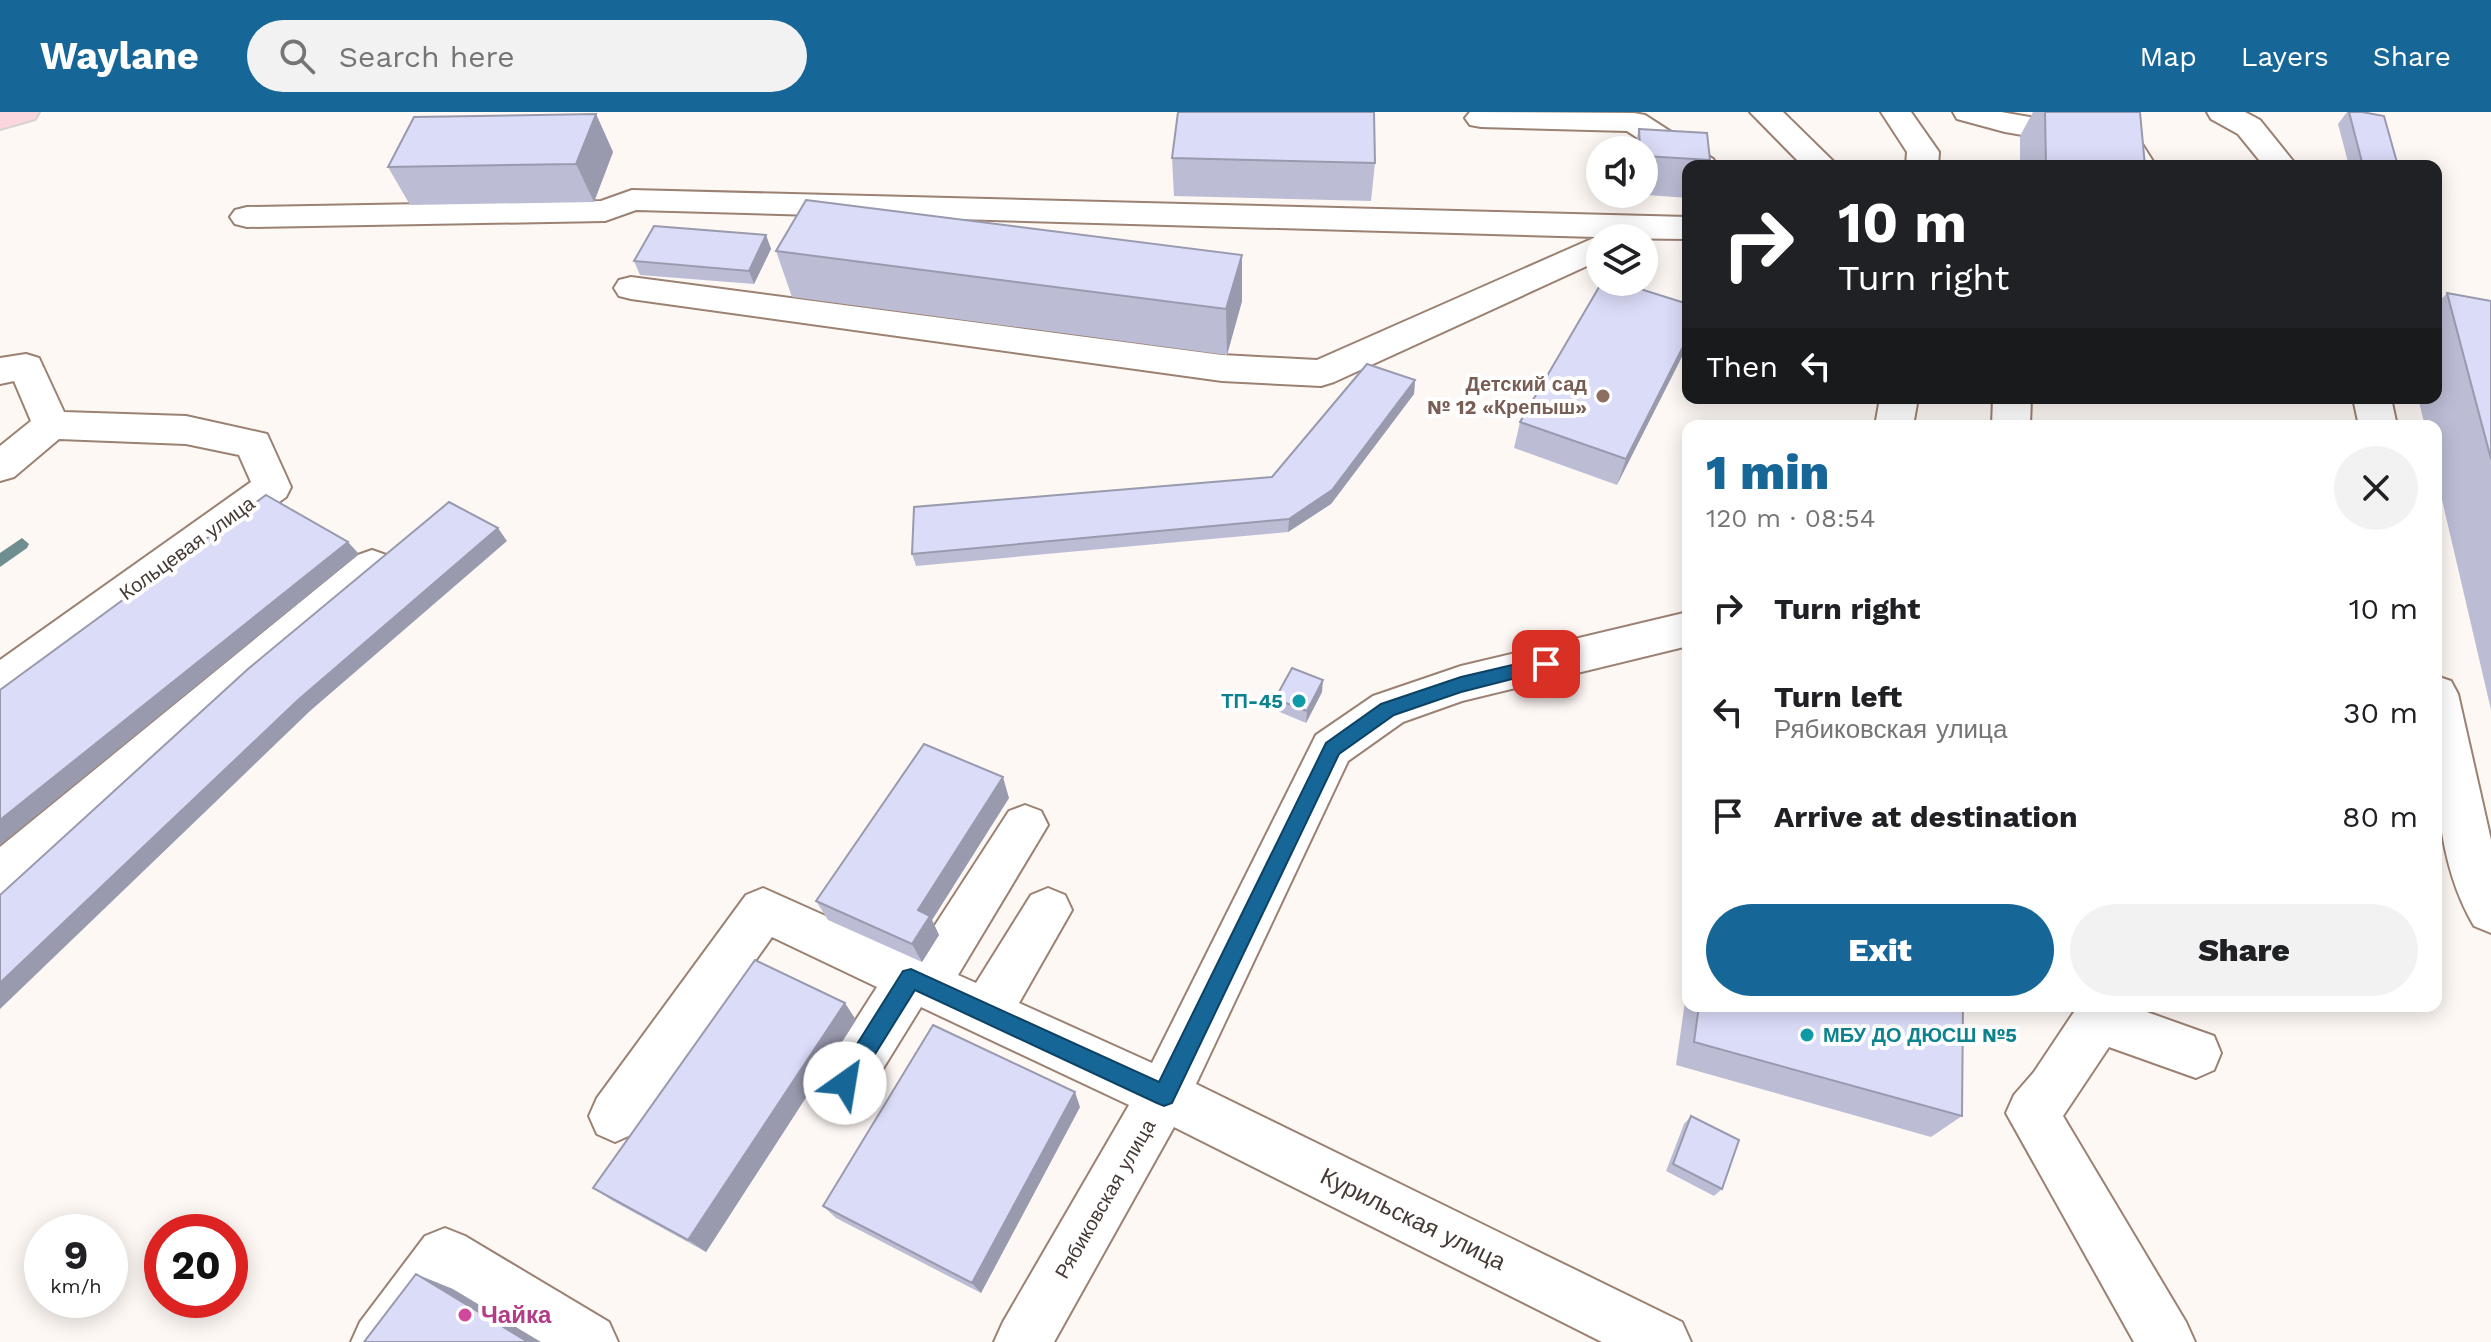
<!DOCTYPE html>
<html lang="en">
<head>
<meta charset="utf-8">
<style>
  body { margin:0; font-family:"Work Sans",sans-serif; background:#f2f2f2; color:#202124; height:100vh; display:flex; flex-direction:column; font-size:30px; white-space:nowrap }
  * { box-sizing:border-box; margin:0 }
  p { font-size:26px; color:#757577 }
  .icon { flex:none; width:44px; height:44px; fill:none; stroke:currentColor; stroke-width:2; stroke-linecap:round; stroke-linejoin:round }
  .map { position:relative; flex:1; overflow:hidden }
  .panel { position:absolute; left:1682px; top:308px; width:760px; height:592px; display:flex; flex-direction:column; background:#fff; border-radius:16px; box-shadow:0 4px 20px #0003 }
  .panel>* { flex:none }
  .guide { position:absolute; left:1682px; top:48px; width:760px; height:244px; border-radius:16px; box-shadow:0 4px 20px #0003; background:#202124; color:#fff; overflow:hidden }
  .buttons { position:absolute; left:1586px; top:24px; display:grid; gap:16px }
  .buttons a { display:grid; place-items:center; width:72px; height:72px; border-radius:50%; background:#fff; box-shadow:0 4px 20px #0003; font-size:40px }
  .speed { position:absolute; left:24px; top:1102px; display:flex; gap:16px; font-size:40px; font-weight:700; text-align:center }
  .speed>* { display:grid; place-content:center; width:104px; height:104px; border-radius:50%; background:#fff; box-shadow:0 4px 20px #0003; line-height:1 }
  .speed small { font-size:20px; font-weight:400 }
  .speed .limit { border:12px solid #d22; background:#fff; color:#111 }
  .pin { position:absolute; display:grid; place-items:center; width:68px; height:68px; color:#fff; margin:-34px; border-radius:16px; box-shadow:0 4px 12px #0006 }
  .me { position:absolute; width:88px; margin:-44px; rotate:32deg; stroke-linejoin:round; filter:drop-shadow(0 0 6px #0008) }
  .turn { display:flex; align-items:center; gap:28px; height:168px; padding:0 24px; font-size:36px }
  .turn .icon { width:104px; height:104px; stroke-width:2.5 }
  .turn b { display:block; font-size:56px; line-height:68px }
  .then { display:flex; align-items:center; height:76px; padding:0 24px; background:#0003; gap:16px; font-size:30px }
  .round { display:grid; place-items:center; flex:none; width:84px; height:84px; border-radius:42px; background:#f2f2f2 }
  .overview { display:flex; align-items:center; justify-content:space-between; height:136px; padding:0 24px }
  h1 { font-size:48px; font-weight:800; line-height:60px; color:#166698 }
  .primary-button { display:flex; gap:16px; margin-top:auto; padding:16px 24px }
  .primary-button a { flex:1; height:92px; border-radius:48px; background:#166698; color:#fff; font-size:32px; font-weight:800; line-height:92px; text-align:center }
  .primary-button a+a { background:#f2f2f2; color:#202124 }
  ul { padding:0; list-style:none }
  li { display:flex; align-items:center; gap:24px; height:104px; padding:0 24px }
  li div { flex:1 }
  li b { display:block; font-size:30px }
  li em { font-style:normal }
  header { display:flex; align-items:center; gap:48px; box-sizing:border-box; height:112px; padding:0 40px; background:#166698; color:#fff }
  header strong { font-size:38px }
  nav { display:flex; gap:44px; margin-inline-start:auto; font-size:28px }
  .search { width:560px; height:72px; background:#f2f2f2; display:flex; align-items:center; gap:20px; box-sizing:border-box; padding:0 28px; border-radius:44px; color:#757577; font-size:30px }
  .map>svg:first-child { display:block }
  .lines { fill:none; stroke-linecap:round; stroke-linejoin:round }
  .stream { fill:#6f8e8f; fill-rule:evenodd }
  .minor-casing { stroke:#9b8172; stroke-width:4 }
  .major-casing { stroke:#d6d4d2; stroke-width:4 }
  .minor { fill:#fff; fill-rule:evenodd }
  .major { fill:#fbd6de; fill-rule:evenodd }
  .wall { fill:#bcbdd5 }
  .shaded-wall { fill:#999aae }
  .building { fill:#dbdcf8; stroke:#999aae; stroke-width:2 }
  .route { fill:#166698; stroke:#0e4263; stroke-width:2 }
  .education-dot { fill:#8d6e63; stroke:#fff; stroke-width:3 }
  .culture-dot { fill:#0f9aa8; stroke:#fff; stroke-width:3 }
  .hotel-dot { fill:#d1479c; stroke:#fff; stroke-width:3 }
  .labels { text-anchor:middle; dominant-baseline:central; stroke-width:8; stroke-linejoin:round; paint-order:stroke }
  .education-label { font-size:20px; font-weight:bold; fill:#785e54; stroke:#fff; text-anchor:end }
  .street-label { font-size:20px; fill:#463a34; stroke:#fff }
  .culture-label { font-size:20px; font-weight:bold; fill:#0d838f; stroke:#fff; text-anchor:end }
  .near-street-label { font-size:24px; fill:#463a34; stroke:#fff }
  .near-hotel-label { font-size:24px; font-weight:bold; fill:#b23c85; stroke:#fff; text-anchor:start }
</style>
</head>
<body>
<header>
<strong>Waylane</strong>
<div class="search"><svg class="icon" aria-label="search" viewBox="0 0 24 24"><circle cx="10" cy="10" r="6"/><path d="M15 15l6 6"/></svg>Search here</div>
<nav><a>Map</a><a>Layers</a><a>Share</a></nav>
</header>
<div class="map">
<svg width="2491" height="1230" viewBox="0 0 2491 1230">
  <rect width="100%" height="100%" fill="#fef8f5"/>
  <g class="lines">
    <path class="stream" d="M 22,426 L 29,432 L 27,436 L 0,455 L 0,441 Z"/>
    <g class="minor-casing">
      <path id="minor" d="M 1470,0 L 1634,1 L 1645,3 L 1713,47 L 1718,54 L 1688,54 L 1688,59 L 1627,19 L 1481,15 L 1470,13 L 1465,6 Z
        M 1750,0 L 1783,0 L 1838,54 L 1803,54 Z
        M 1881,0 L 1911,0 L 1939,40 L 1938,54 L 1906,54 L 1907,40 Z
        M 1953,0 L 2001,0 L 2137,24 L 2156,54 L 2124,54 L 2115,39 L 2005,20 L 1957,7 Z
        M 2207,0 L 2245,0 L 2260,8 L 2297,54 L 2264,54 L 2238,22 L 2211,7 Z
        M 632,78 L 1688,105 L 1688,127 L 1600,126 L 1600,148 L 1334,270 L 1321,274 L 1222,269 L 631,187 L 619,184 L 614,176 L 619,168 L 631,165 L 1222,243 L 1317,248 L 1596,125 L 636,98 L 605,109 L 247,115 L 235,112 L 230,105 L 235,98 L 247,95 L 601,89 Z
        M 26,242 L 39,246 L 64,300 L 186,304 L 267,322 L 291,375 L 286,385 L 15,583 L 0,589 L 0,548 L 251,370 L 239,343 L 186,332 L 59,327 L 14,365 L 0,369 L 0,334 L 31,309 L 14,269 L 0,272 L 0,246 Z
        M 1880,286 L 1918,286 L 1913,314 L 1875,314 Z
        M 1993,286 L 2031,286 L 2030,314 L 1992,314 Z
        M 2353,286 L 2391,286 L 2397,314 L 2359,314 Z
        M 372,438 L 386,443 L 392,454 L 386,465 L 17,779 L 0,785 L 0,735 L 358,443 Z
        M 1688,500 L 1688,534 L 1462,589 L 1403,610 L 1348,649 L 1196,972 L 1682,1210 L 1691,1230 L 1602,1230 L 1174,1015 L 1054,1230 L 994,1230 L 1003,1210 L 1129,993 L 921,895 L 863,989 L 845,996 L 827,989 L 819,971 L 827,953 L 877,875 L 772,825 L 633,1022 L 615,1030 L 597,1022 L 589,1004 L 597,986 L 746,783 L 763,776 L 915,844 L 1009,699 L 1025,693 L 1041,699 L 1048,713 L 958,863 L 976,871 L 1031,783 L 1048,776 L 1065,783 L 1072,798 L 1019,891 L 1152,951 L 1316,623 L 1373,584 L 1461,554 Z
        M 2436,564 L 2451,569 L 2458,582 L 2491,728 L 2491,821 L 2474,814 C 2430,739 2436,648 2436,564 Z
        M 2078,894 L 2130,894 L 2214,924 L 2221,941 L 2214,958 L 2196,966 L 2109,935 L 2063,1004 L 2186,1210 L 2195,1230 L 2134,1230 L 2006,1001 L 2014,983 L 2034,960 Z
        M 445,1116 L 465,1124 L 609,1210 L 618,1230 L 535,1230 L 452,1180 L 415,1230 L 351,1230 L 360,1210 L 425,1124 Z"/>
    </g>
    <g class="major-casing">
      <path id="major" d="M 0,0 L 39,0 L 35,7 L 0,17 Z"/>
    </g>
    <use href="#minor" class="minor"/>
    <use href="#major" class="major"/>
  </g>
  <path class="wall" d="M 2033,0 L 2140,0 L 2145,54 L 2020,54 L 2020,24 Z
    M 2347,0 L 2362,0 L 2398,54 L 2349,54 L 2338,12 Z
    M 596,2 L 613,40 L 594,90 L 410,93 L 388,55 Z
    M 1639,17 L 1710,48 L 1708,54 L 1688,54 L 1688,86 L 1634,82 L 1644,82 L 1644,38 L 1634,38 Z
    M 1172,46 L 1375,51 L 1371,89 L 1174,84 Z
    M 766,123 L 771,137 L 754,172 L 640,163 L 634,149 Z
    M 776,139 L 1242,143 L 1242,189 L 1227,243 L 792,185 Z
    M 2447,181 L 2491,189 L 2491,598 L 2436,362 L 2436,314 L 2425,314 L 2418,286 L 2436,286 L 2436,193 Z
    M 1688,192 L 1617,373 L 1514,336 L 1520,310 Z
    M 1415,268 L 1414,282 L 1331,392 L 1288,420 L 916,454 L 912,442 L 1272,365 Z
    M 1322,580 L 1306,611 L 1275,598 L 1275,587 Z
    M 1009,686 L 932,808 L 939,823 L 922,850 L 828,808 L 816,789 Z
    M 1688,868 L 1688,894 L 1963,894 L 1962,1004 L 1931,1025 L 1676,953 Z
    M 856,908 L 706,1140 L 613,1089 L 593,1076 Z
    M 1080,995 L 981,1181 L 836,1106 L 823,1094 Z
    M 1691,1004 L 1722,1077 L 1714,1084 L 1666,1059 L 1684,1012 Z"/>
  <path class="shaded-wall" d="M 596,2 L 613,40 L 594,90 L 576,52 Z
    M 766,123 L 771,137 L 754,172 L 749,159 Z
    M 1242,143 L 1242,189 L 1227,243 L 1226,197 Z
    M 1688,225 L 1688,233 L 1617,373 L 1626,347 Z
    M 1415,268 L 1414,282 L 1331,392 L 1288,420 L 1289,407 Z
    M 498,416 L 507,429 L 310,599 L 0,897 L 0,871 L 298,588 Z
    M 348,430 L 359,442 L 0,733 L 0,708 Z
    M 1323,568 L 1322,580 L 1306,611 L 1307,599 Z
    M 1003,665 L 1009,686 L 932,808 L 939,823 L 922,850 L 912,832 L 918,798 Z
    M 845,891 L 856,908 L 706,1140 L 688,1128 Z
    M 1075,980 L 1080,995 L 981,1181 L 972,1171 Z
    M 416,1162 L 453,1177 L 541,1230 L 528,1230 Z"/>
  <path class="building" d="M 1178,0 L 1374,0 L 1375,51 L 1172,46 Z
    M 2045,0 L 2140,0 L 2145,54 L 2046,54 Z
    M 2349,0 L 2362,0 L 2384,4 L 2398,54 L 2363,54 Z
    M 596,2 L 576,52 L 388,55 L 414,5 Z
    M 1639,17 L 1707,21 L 1710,48 L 1644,44 L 1644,38 L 1640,38 Z
    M 806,88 L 1242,143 L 1226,197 L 776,139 Z
    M 654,114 L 766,123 L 749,159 L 634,149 Z
    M 1602,170 L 1618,170 L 1688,192 L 1688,225 L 1626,347 L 1520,310 Z
    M 2447,181 L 2491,189 L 2491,347 Z
    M 1367,252 L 1415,268 L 1332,378 L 1289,407 L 912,442 L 914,395 L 1272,365 Z
    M 266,383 L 348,430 L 0,708 L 0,578 Z
    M 449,390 L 498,416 L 298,588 L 0,871 L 0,783 L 248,557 Z
    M 1292,556 L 1323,568 L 1307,599 L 1275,587 Z
    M 924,632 L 1003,665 L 918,798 L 930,804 L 912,832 L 816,789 Z
    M 755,848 L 845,891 L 688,1128 L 593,1076 Z
    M 1699,894 L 1963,894 L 1962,1004 L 1694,930 Z
    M 933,913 L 1075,980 L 972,1171 L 823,1094 Z
    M 1691,1004 L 1739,1028 L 1722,1077 L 1673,1052 Z
    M 416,1162 L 528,1230 L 364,1230 Z"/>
  <path class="route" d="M 1546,545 L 1552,547 L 1555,552 L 1552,557 L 1461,580 L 1394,603 L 1339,642 L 1172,991 L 1164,994 L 1157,991 L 915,878 L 852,979 L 845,982 L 837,979 L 834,971 L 837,964 L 903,859 L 911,857 L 1159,970 L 1326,631 L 1381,592 L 1461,565 Z"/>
  <circle class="education-dot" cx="1603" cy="284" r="8"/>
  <g class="culture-dot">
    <circle cx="1299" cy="589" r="8"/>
    <circle cx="1807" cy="923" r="8"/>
  </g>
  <circle class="hotel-dot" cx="465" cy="1203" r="8"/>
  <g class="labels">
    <g class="education-label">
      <text x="1587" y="272">Детский сад<tspan x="1587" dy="23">№ 12 «Крепыш»</tspan></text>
    </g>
    <g class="street-label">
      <text transform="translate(187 436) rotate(-36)">Кольцевая улица</text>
      <text transform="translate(1105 1087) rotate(-60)">Рябиковская улица</text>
    </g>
    <g class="culture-label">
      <text x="1283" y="589">ТП-45</text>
      <text x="1823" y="923" text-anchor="start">МБУ ДО ДЮСШ №5</text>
    </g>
    <g class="near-street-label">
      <text transform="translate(1413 1107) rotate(26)">Курильская улица</text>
    </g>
    <g class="near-hotel-label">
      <text x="481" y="1203">Чайка</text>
    </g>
  </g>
</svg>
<div class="buttons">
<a><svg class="icon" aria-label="sound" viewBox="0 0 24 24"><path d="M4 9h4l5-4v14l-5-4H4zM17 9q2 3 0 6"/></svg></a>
<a><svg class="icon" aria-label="layers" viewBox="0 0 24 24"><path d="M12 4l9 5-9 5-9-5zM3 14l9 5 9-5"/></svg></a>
</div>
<div class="speed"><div>9<small>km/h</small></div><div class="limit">20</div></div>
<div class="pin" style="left:1546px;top:552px;background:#d93025"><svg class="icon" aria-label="arrive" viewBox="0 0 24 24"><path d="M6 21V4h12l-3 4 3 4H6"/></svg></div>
<svg class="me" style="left:845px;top:971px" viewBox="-20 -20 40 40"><circle r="19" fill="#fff"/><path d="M0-13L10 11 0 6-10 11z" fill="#166698"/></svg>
<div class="guide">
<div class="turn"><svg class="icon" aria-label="right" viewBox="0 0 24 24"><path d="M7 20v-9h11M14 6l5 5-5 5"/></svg><div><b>10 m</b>Turn right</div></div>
<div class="then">Then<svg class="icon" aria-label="left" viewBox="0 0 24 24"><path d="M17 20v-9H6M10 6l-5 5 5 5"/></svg></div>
</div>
<section class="panel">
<div class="overview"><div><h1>1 min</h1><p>120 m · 08:54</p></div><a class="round"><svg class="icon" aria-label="close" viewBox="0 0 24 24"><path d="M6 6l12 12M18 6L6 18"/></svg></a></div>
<ul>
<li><svg class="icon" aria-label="right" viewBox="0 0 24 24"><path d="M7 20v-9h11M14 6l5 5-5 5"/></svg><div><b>Turn right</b></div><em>10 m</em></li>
<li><svg class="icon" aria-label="left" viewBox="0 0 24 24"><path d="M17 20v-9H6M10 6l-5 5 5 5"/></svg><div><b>Turn left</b><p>Рябиковская улица</p></div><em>30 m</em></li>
<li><svg class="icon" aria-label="arrive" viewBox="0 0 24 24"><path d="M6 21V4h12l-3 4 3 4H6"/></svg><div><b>Arrive at destination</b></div><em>80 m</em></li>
</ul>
<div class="primary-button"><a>Exit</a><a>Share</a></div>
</section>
</div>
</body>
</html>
